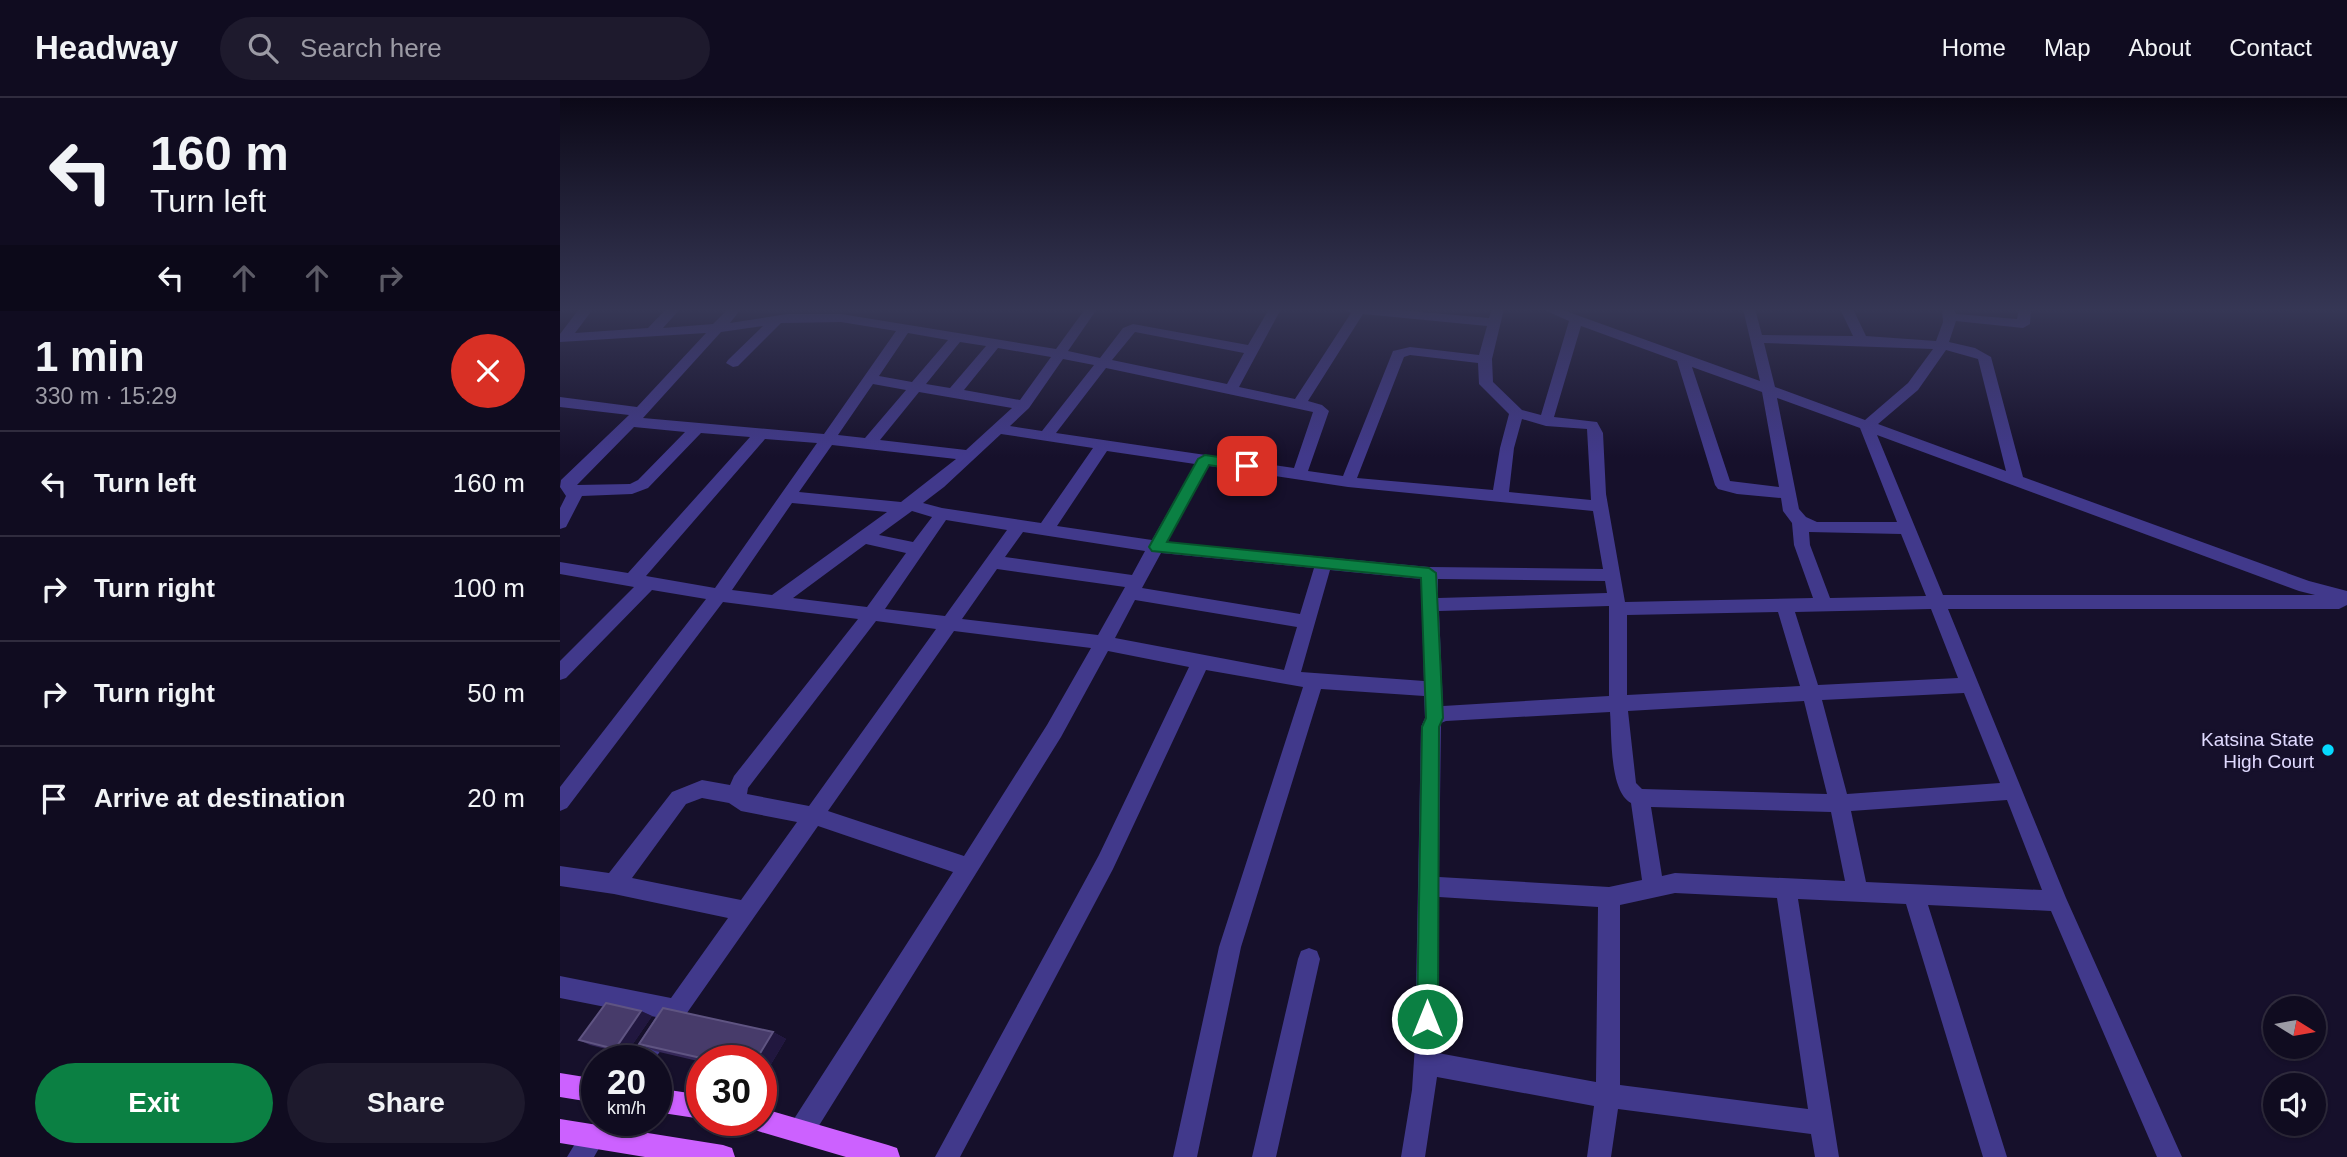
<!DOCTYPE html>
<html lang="en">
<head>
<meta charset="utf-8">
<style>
  body { margin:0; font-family:Arial,sans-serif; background:#1e1a2d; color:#f1f3f6; height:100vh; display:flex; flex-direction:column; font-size:26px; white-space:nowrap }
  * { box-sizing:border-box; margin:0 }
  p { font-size:23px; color:#9c9ba5 }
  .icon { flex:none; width:38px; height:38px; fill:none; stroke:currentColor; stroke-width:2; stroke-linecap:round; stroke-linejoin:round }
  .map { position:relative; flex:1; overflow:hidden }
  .sheet { display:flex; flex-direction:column; background:#100c20; width:560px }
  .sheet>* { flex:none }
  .top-card { background:#100c20; color:#f1f3f6; overflow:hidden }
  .needle { width:46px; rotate:101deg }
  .fabs { position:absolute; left:1703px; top:898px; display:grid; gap:14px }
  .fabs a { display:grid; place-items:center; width:63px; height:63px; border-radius:50%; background:#100c20; box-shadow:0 2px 5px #0004,0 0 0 2px #302c3e; font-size:35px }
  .speed { position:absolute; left:21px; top:947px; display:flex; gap:14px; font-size:35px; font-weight:700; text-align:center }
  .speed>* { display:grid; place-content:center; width:91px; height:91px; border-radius:50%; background:#100c20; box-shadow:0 2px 5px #0004,0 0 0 2px #302c3e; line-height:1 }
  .speed small { font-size:18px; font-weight:400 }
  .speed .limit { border:10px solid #d22; background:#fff; color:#111 }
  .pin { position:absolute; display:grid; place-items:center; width:60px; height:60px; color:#fff; margin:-30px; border-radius:14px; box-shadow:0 4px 10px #0006 }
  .me { position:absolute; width:77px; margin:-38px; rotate:0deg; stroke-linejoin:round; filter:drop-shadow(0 0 5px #0008) }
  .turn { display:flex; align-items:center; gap:24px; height:147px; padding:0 35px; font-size:32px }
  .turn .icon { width:91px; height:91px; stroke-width:2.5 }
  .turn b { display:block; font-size:49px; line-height:60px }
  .lanes { display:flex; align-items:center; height:66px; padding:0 35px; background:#0003; justify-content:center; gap:35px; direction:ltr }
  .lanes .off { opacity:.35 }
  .round { display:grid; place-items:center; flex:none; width:74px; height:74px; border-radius:37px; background:#1e1a2d }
  .overview { display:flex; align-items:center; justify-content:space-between; height:119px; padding:0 35px }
  h1 { font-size:42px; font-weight:700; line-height:52px }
  .primary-button { display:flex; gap:14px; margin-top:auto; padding:14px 35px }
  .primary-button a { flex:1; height:80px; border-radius:42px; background:#0b8043; color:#fff; font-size:28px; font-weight:700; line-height:80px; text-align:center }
  .primary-button a+a { background:#1e1a2d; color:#f1f3f6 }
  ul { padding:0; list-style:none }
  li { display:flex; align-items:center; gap:21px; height:105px; padding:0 35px; border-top:2px solid #302c3e }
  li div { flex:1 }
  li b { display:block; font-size:26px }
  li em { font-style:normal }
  header { display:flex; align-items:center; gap:42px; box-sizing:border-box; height:98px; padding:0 35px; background:#100c20; border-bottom:2px solid #302c3e }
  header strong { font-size:33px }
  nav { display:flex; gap:38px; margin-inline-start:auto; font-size:24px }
  .search { width:490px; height:63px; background:#1e1a2d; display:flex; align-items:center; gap:18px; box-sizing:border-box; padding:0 24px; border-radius:38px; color:#9c9ba5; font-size:26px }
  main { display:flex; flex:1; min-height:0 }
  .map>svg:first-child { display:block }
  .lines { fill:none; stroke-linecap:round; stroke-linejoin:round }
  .minor { fill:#41398b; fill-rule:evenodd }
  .major { fill:#cc61ff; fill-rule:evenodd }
  .wall { fill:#352859 }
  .shaded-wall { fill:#21173f }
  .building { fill:#473b6a; stroke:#5f5482; stroke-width:2 }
  .route { fill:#0b8043; stroke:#07532c; stroke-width:2 }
  .poi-dot { fill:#06d9ff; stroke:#16102b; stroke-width:2.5 }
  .labels { text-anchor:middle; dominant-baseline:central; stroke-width:7; stroke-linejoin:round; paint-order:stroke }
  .poi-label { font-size:19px; fill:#e0daff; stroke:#16102b; text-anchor:end }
</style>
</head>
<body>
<header>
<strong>Headway</strong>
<div class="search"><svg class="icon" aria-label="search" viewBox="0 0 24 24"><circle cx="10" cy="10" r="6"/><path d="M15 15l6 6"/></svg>Search here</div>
<nav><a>Home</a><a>Map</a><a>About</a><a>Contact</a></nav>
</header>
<main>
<section class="sheet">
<div class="top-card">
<div class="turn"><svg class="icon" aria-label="left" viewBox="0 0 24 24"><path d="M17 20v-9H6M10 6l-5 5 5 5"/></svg><div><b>160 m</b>Turn left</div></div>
<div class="lanes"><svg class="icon" aria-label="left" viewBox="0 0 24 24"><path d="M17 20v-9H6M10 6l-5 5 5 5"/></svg><svg class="icon off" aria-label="ahead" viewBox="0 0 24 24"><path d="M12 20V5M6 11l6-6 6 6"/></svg><svg class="icon off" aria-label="ahead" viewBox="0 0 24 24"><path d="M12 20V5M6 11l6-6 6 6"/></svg><svg class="icon off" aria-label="right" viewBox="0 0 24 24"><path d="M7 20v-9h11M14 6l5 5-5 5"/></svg></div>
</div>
<div class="overview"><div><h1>1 min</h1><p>330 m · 15:29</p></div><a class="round" style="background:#d93025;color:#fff"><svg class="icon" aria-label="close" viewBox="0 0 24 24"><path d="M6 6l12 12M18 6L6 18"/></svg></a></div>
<ul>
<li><svg class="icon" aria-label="left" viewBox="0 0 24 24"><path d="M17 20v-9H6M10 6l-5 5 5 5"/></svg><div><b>Turn left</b></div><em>160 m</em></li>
<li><svg class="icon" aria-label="right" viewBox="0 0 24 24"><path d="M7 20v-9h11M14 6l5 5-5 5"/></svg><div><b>Turn right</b></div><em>100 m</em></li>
<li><svg class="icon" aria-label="right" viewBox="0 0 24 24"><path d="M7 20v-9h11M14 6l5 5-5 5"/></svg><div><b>Turn right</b></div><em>50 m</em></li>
<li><svg class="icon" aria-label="arrive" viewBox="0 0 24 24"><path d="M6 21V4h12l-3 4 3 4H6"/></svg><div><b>Arrive at destination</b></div><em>20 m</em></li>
</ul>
<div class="primary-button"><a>Exit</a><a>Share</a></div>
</section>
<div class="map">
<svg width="1787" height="1059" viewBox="0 0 1787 1059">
  <rect width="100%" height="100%" fill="#16102b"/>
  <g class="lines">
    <path class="minor" d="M 19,211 L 33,211 L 15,235 L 88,230 L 106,211 L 120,211 L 103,230 L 153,226 L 168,211 L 181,211 L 170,225 L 227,216 L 281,216 L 496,251 L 525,211 L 537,211 L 508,253 L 540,260 L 563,230 L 573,226 L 688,247 L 709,211 L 721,211 L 679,289 L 735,301 L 791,215 L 783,211 L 827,211 L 929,220 L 932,211 L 944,211 L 932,261 L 933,284 L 962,312 L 981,317 L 1009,223 L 982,211 L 1000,211 L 1200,283 L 1183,211 L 1195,211 L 1202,237 L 1293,238 L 1280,211 L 1293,211 L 1306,238 L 1376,243 L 1383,224 L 1382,211 L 1394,211 L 1396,216 L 1457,221 L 1459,211 L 1471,211 L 1470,226 L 1463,230 L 1396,223 L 1389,244 L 1415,250 L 1431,259 L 1463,379 L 1749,483 L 1787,493 L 1787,507 L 1779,511 L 1388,511 L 1506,800 L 1622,1059 L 1597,1059 L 1491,813 L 1368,807 L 1447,1059 L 1423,1059 L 1346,806 L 1238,801 L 1279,1059 L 1255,1059 L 1251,1036 L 1058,1011 L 1051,1059 L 1027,1059 L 1034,1008 L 877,979 L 865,1059 L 841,1059 L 852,992 L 855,947 L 861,629 L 865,620 L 864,598 L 761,591 L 681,849 L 637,1059 L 613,1059 L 659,849 L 743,589 L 646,572 L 553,771 L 400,1059 L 375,1059 L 539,757 L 629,569 L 548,553 L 501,639 L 250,1042 L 241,1045 L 232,1042 L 229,1033 L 232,1024 L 393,774 L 258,728 L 94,962 L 68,962 L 96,919 L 0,900 L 0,878 L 111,900 L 168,820 L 54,796 L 0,788 L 0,768 L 49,775 L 112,694 L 142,682 L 170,687 L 174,678 L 298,521 L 163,504 L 7,710 L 0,713 L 0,689 L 146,501 L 92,492 L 6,580 L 0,582 L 0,563 L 74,489 L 0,476 L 0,464 L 68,475 L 190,339 L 141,335 L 88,390 L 72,396 L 22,398 L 6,429 L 0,431 L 0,410 L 6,398 L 0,389 L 1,382 L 69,317 L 0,309 L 0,299 L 77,309 L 146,235 L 0,244 L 0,236 ZM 803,216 L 927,228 L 919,257 L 850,249 L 833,253 L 783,378 L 748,373 L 769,313 L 762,307 L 748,303 ZM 281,224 L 336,233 L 264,336 L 83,320 L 161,234 L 203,228 L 168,262 L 166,265 L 173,269 L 178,268 L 221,225 ZM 1021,228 L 1117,263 L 1155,387 L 1158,391 L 1177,396 L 1221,400 L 1223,413 L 1232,425 L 1234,447 L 1253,500 L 1065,504 L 1046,396 L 1043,335 L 1037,324 L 994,319 ZM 575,234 L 684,255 L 667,286 L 552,262 ZM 348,235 L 388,242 L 352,284 L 319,278 ZM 400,244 L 426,248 L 390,290 L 366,286 ZM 1204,245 L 1373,251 L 1348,285 L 1305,322 L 1215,289 ZM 438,250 L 491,259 L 460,302 L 404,292 ZM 1386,252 L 1418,261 L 1446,373 L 1318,326 L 1358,292 ZM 850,257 L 918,265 L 919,286 L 949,316 L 940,350 L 933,392 L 797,380 L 844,259 ZM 503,261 L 534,267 L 482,333 L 450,328 L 469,310 ZM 1132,269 L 1202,294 L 1219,389 L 1170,383 ZM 546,270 L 753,314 L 734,370 L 496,335 ZM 313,286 L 346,292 L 305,340 L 278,337 ZM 359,294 L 452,310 L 406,352 L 320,342 ZM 1217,300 L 1300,330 L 1337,424 L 1257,424 L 1246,419 L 1239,411 ZM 962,321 L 986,328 L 1027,331 L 1031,402 L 949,394 L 954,350 ZM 74,329 L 125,334 L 78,382 L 70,386 L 17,387 ZM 441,336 L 533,350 L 481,425 L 382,410 L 363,405 L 384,389 ZM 1317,337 L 1739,493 L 1755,497 L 1383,497 ZM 205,341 L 257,345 L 155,490 L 86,478 ZM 272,347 L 396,361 L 341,404 L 239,394 ZM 547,353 L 635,366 L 592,442 L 497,428 ZM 649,368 L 788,389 L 1033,413 L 1043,471 L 869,469 L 607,444 ZM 232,405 L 327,414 L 212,497 L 172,492 ZM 352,413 L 372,419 L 353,444 L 319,437 ZM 386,422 L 447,432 L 385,518 L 325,511 ZM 463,434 L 585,453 L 572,477 L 445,459 ZM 1249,434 L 1341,436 L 1366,498 L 1270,500 L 1250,447 ZM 306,446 L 346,455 L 307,509 L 233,500 ZM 601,455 L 754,470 L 740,516 L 582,490 ZM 437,471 L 565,489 L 538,537 L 402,521 ZM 770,472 L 861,481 L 864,583 L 741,574 ZM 878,481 L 1045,483 L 1047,495 L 878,500 ZM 575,502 L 737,529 L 724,572 L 555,540 ZM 1049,508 L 1049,598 L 883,608 L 879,513 ZM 1371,511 L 1398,580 L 1258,587 L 1235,514 ZM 1218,514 L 1240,588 L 1067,597 L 1067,517 ZM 316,523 L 376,531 L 249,708 L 187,696 L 188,690 ZM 394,533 L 531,550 L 487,627 L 404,758 L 268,713 ZM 1404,595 L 1440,685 L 1287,696 L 1262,602 ZM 1244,603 L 1267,696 L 1082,691 L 1076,685 L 1068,613 ZM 1050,614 C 1052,637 1049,693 1071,705 L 1082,782 L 1049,789 L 879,779 L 881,625 L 886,623 ZM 142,700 L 169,705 L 181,713 L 237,724 L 181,802 L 72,780 L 126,706 ZM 1447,702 L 1482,792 L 1306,784 L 1291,713 ZM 1091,709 L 1271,714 L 1285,783 L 1115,775 L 1102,778 ZM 1115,795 L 1217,800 L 1248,1011 L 1060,987 L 1060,807 ZM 879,799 L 1038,809 L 1036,984 L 878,955 Z
      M 749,850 L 757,853 L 760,861 L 716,1059 L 692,1059 L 738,861 L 741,853 Z
      M 34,1026 L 43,1029 L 46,1038 L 34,1059 L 7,1059 L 25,1029 Z"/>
    <path class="major" d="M 0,975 L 37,981 L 37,1005 L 0,999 Z
      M 96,990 L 142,997 L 142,1021 L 96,1014 Z
      M 201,1010 L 328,1047 L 337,1050 L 340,1059 L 286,1059 L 201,1034 L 192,1031 L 189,1022 L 201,1022 Z
      M 0,1021 L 163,1047 L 172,1050 L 175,1059 L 85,1059 L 0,1045 Z"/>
  </g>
  <path class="wall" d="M 81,913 L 92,918 L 66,956 L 30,947 L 19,942 Z
    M 213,934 L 226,941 L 204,978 L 201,977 L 201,962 L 142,962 L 142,964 L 95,953 L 79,946 Z"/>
  <path class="shaded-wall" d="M 81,913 L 92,918 L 66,956 L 55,951 Z
    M 213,934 L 226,941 L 204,978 L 201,977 L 201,962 L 196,962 Z"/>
  <path class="building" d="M 46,905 L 81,913 L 55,951 L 19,942 Z
    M 103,910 L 213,934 L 196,962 L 150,962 L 79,946 Z"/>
  <linearGradient id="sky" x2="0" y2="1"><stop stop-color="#0c0918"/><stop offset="0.59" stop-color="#363755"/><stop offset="1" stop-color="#363755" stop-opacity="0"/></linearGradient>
  <rect width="1787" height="359" fill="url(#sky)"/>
  <path class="route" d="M 645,357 L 687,363 L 694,368 L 687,373 L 649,367 L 607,444 L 869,470 L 876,475 L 883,620 L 879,629 L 878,921 L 875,928 L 867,931 L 860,928 L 857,921 L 862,629 L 866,620 L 861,480 L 592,453 L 589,449 L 638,361 Z"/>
  <circle class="poi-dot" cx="1768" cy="652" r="7"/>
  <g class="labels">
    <g class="poi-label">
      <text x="1754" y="641">Katsina State<tspan x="1754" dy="22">High Court</tspan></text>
    </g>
  </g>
</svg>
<div class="fabs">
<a><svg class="needle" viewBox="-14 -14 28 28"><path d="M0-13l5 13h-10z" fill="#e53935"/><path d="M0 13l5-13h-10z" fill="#9c9ba5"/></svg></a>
<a><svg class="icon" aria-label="sound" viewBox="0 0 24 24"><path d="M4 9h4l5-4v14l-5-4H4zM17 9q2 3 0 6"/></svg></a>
</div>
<div class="speed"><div>20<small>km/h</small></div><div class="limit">30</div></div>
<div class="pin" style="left:687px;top:368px;background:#d93025"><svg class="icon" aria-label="arrive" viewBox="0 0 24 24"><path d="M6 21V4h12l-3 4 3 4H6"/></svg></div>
<svg class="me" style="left:867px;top:921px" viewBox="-20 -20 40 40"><circle r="17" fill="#0b8043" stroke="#fff" stroke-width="3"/><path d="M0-11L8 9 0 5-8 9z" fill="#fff"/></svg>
</div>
</main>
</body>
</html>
